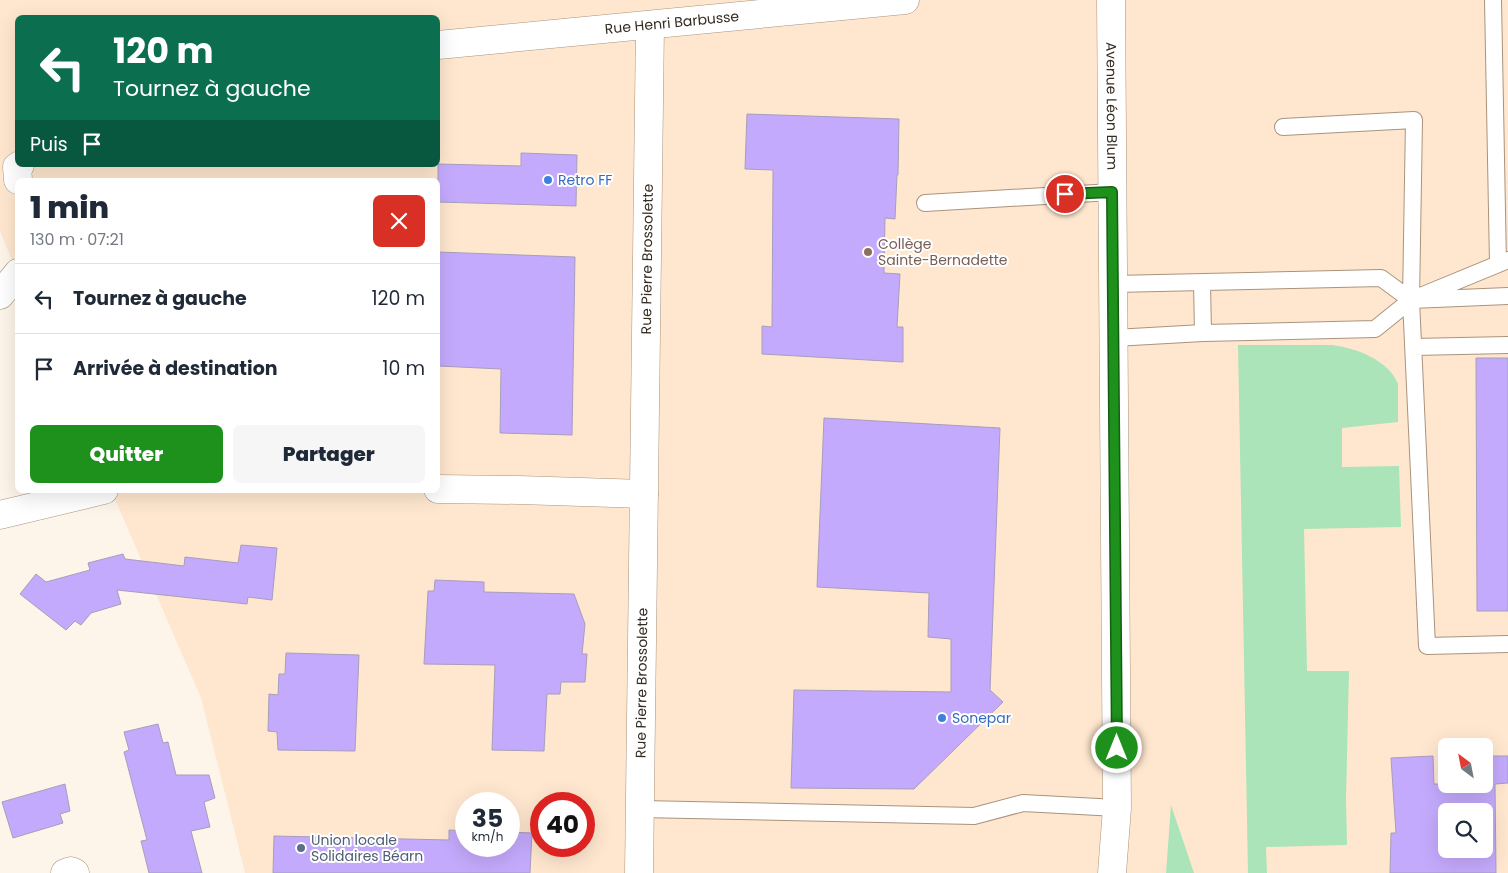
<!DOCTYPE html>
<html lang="fr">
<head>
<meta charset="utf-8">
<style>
  body { margin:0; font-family:Poppins,sans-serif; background:#f6f6f7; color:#1f2937; height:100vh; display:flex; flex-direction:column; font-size:19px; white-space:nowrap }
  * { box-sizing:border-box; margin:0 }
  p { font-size:16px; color:#747a83 }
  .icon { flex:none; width:28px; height:28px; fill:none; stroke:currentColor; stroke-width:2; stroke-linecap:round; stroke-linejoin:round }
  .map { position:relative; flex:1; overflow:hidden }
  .details { position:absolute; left:15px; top:178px; width:425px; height:315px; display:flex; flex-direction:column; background:#fff; border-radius:8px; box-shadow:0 5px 20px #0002 }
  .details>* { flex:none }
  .top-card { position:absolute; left:15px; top:15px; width:425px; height:152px; border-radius:8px; box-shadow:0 5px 20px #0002; background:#0b6e4f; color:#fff; overflow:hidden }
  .needle { width:32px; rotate:328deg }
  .controls { position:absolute; left:1438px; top:738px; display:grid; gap:10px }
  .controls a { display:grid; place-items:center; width:55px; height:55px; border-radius:8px; background:#fff; box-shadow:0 5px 20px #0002; font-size:25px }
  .speed { position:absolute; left:455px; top:792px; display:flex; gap:10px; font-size:25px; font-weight:700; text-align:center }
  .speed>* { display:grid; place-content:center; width:65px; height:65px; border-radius:50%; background:#fff; box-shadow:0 5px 20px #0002; line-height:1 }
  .speed small { font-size:12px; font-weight:400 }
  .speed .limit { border:8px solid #d22; background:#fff; color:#111 }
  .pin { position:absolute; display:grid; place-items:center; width:42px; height:42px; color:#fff; margin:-21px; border:2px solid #fff; border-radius:50%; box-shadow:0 1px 5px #0007 }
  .me { position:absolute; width:55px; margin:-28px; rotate:0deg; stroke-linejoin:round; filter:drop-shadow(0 0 4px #0008) }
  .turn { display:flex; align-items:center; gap:18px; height:105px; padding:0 15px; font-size:22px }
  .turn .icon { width:65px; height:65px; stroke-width:2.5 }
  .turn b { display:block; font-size:35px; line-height:42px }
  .then { display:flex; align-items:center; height:48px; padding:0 15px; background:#0003; gap:10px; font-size:19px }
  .round { display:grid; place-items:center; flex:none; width:52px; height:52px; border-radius:8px; background:#f6f6f7 }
  .overview { display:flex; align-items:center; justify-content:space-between; height:85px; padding:0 15px }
  h1 { font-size:30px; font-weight:800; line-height:38px }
  .action { display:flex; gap:10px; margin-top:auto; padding:10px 15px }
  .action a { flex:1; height:58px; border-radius:8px; background:#1e911c; color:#fff; font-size:20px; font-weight:800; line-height:58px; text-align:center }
  .action a+a { background:#f6f6f7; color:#1f2937 }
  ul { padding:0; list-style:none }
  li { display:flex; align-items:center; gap:15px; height:70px; padding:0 15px; border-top:1px solid #e0e1e3 }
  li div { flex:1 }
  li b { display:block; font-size:19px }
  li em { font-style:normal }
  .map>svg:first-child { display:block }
  .built { fill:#ffe7cf; fill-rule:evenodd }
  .green { fill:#aae4b8 }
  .building { fill:#c4aafc; stroke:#a69ebb; fill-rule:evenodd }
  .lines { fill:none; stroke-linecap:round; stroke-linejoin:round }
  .service-casing { stroke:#aa937d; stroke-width:18 }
  .minor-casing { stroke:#aa937d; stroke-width:29 }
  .tertiary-casing { stroke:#aa937d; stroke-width:29 }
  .service { stroke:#fff; stroke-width:16 }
  .minor { stroke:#fff; stroke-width:28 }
  .tertiary { stroke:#fff; stroke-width:28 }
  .route-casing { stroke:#145e12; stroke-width:12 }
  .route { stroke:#1e911c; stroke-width:9 }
  .shop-dot { fill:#3f7fe0; stroke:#fff; stroke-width:2 }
  .education-dot { fill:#8d6e63; stroke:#fff; stroke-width:2 }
  .service-dot { fill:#5c6f8a; stroke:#fff; stroke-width:2 }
  .labels { text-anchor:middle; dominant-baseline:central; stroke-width:4; stroke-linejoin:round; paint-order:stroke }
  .street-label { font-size:14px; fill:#352c22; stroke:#fff }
  .shop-label { font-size:14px; fill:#366cbe; stroke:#fff; text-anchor:start }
  .education-label { font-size:14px; fill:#785e54; stroke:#fff; text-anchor:start }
  .service-label { font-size:14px; fill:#4e5e75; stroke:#fff; text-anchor:start }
</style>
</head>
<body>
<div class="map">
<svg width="1508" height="873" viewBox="0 0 1508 873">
  <rect width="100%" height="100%" fill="#fdf4ea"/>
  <path class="built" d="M 0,0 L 1508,0 L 1508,873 L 245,873 L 201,698 L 111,490 L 438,490 L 438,180 L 18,180 L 17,272 L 0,231 ZM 18,18 L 438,18 L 438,165 L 18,165 ZM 1446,746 L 1484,746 L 1484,784 L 1446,784 ZM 466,804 L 509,804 L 509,846 L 466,846 ZM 541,804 L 584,804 L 584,846 L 541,846 ZM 1446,811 L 1484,811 L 1484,849 L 1446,849 Z"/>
  <path class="green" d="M 1238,345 L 1332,345 C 1356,348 1389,360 1398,384 L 1398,422 L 1342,428 L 1342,467 L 1399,466 L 1401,527 L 1304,529 L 1307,671 L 1349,671 L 1346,798 L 1347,845 L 1266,847 L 1267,873 L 1248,873 Z
    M 1171,805 L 1194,873 L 1166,873 Z"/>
  <path class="building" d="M 747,114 L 899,119 L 898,175 L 897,175 L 895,219 L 885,218 L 884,273 L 900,274 L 897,327 L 903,327 L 903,362 L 762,354 L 762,326 L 772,327 L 773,170 L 745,169 Z
    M 521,153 L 577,155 L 576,206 L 438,202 L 438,164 L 521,166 Z
    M 438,252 L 575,257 L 572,435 L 500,433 L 501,369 L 438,366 Z
    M 1476,358 L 1508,358 L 1508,611 L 1477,611 Z
    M 824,418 L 1000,428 L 990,690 L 1003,702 L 914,789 L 791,788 L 794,690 L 951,692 L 951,639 L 928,637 L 929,593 L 817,587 Z
    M 241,545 L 277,548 L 272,600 L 248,597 L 247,604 L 117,590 L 121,604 L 91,613 L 81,625 L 75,621 L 66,630 L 20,594 L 36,574 L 46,582 L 90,570 L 88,563 L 123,554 L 125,559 L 184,566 L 185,557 L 238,563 Z
    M 435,580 L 484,582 L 484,592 L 574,594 L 585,624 L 582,654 L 587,654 L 585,682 L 561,682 L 560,694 L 547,694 L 544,751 L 492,750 L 495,665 L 424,664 L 428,591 L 434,591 Z
    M 286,653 L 359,655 L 355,751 L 278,750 L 277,732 L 268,731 L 269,694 L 278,695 L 279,674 L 285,674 Z
    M 158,724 L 163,743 L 168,742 L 176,775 L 209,775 L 215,798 L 204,802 L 210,827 L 191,831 L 202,873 L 149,873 L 141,841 L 147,840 L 124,752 L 129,750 L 124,732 Z
    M 1433,756 L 1434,784 L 1484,784 L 1484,756 L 1508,756 L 1508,783 L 1495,784 L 1496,873 L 1390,873 L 1391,833 L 1396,833 L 1391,758 ZM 1446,811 L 1484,811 L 1484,849 L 1446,849 Z
    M 65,784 L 70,811 L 60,814 L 63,823 L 13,838 L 2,802 Z
    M 449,830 L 466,831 L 466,846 L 509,846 L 509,832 L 532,833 L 530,873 L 273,873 L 274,836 L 449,840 Z"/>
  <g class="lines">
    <g class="service-casing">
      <path id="service" d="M 1493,0 L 1498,264
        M 1283,127 L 1414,120 L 1411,300 L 1427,646 L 1508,644
        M 925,203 L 1112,192
        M 1202,283 L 1203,333
        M 1114,284 L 1381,278 L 1411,300 L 1508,296
        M 1114,338 L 1203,333 L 1375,329 L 1411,300 L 1508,260
        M 1413,347 L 1508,345
        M 640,809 L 974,816 L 1023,803 L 1117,808"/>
    </g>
    <g class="minor-casing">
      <g id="minor">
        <path id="s1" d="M 438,45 L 905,0"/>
        <path d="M 18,180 L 17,167 L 20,165"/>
        <path d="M 0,295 L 18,273"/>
        <path d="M 438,489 L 519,490 L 644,494"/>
        <path d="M 0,515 L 104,490"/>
        <path d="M 65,873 L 71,871 L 75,873"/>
        <path id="s2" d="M 639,873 L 650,25"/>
      </g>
    </g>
    <g class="tertiary-casing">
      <g id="tertiary">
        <path id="s3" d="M 1111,0 L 1117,808 L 1112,873"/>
      </g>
    </g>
    <use href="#service" class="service"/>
    <use href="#minor" class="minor"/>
    <use href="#tertiary" class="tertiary"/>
  </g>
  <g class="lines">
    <g class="route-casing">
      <path id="route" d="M 1065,194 L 1112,192 L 1117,748"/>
    </g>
    <use href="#route" class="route"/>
  </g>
  <g class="shop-dot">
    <circle cx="548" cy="180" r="5"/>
    <circle cx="942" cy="718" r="5"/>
  </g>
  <circle class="education-dot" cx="868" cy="252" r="5"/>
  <circle class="service-dot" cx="301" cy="848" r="5"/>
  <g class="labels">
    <g class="street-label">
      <text stroke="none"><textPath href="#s1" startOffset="235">Rue Henri Barbusse</textPath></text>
      <text stroke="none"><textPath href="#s3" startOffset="106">Avenue Léon Blum</textPath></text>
      <text stroke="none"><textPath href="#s2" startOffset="614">Rue Pierre Brossolette</textPath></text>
      <text stroke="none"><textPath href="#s2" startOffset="190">Rue Pierre Brossolette</textPath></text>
    </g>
    <g class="shop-label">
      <text x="558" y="180">Retro FF</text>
      <text x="952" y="718">Sonepar</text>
    </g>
    <g class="education-label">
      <text x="878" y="244">Collège<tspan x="878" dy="16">Sainte-Bernadette</tspan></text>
    </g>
    <g class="service-label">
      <text x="311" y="840">Union locale<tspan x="311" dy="16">Solidaires Béarn</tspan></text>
    </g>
  </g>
</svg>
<div class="controls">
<a><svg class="needle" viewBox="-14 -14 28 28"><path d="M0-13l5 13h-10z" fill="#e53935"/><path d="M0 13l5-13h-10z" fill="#747a83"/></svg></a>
<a><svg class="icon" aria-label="search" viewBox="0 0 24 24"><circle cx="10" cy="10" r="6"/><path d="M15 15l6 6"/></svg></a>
</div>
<div class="speed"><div>35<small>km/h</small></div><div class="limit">40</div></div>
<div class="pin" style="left:1065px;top:194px;background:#d93025"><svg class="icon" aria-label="arrive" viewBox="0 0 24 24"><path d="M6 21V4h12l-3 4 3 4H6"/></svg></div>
<svg class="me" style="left:1117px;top:748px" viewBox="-20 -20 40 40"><circle r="17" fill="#1e911c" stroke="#fff" stroke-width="3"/><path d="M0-11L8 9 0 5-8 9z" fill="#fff"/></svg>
<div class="top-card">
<div class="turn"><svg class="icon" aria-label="left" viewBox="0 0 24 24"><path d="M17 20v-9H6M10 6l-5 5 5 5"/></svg><div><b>120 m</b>Tournez à gauche</div></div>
<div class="then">Puis<svg class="icon" aria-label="arrive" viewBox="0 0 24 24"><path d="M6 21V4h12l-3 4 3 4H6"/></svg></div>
</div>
<section class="details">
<div class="overview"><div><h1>1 min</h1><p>130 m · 07:21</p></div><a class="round" style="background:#d93025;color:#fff"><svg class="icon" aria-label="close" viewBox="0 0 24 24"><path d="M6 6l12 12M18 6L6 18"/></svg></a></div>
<ul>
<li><svg class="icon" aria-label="left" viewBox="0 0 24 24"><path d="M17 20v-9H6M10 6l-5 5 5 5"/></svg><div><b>Tournez à gauche</b></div><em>120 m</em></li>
<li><svg class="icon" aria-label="arrive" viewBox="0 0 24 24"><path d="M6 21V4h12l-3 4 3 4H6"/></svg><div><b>Arrivée à destination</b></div><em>10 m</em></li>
</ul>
<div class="action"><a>Quitter</a><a>Partager</a></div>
</section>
</div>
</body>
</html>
